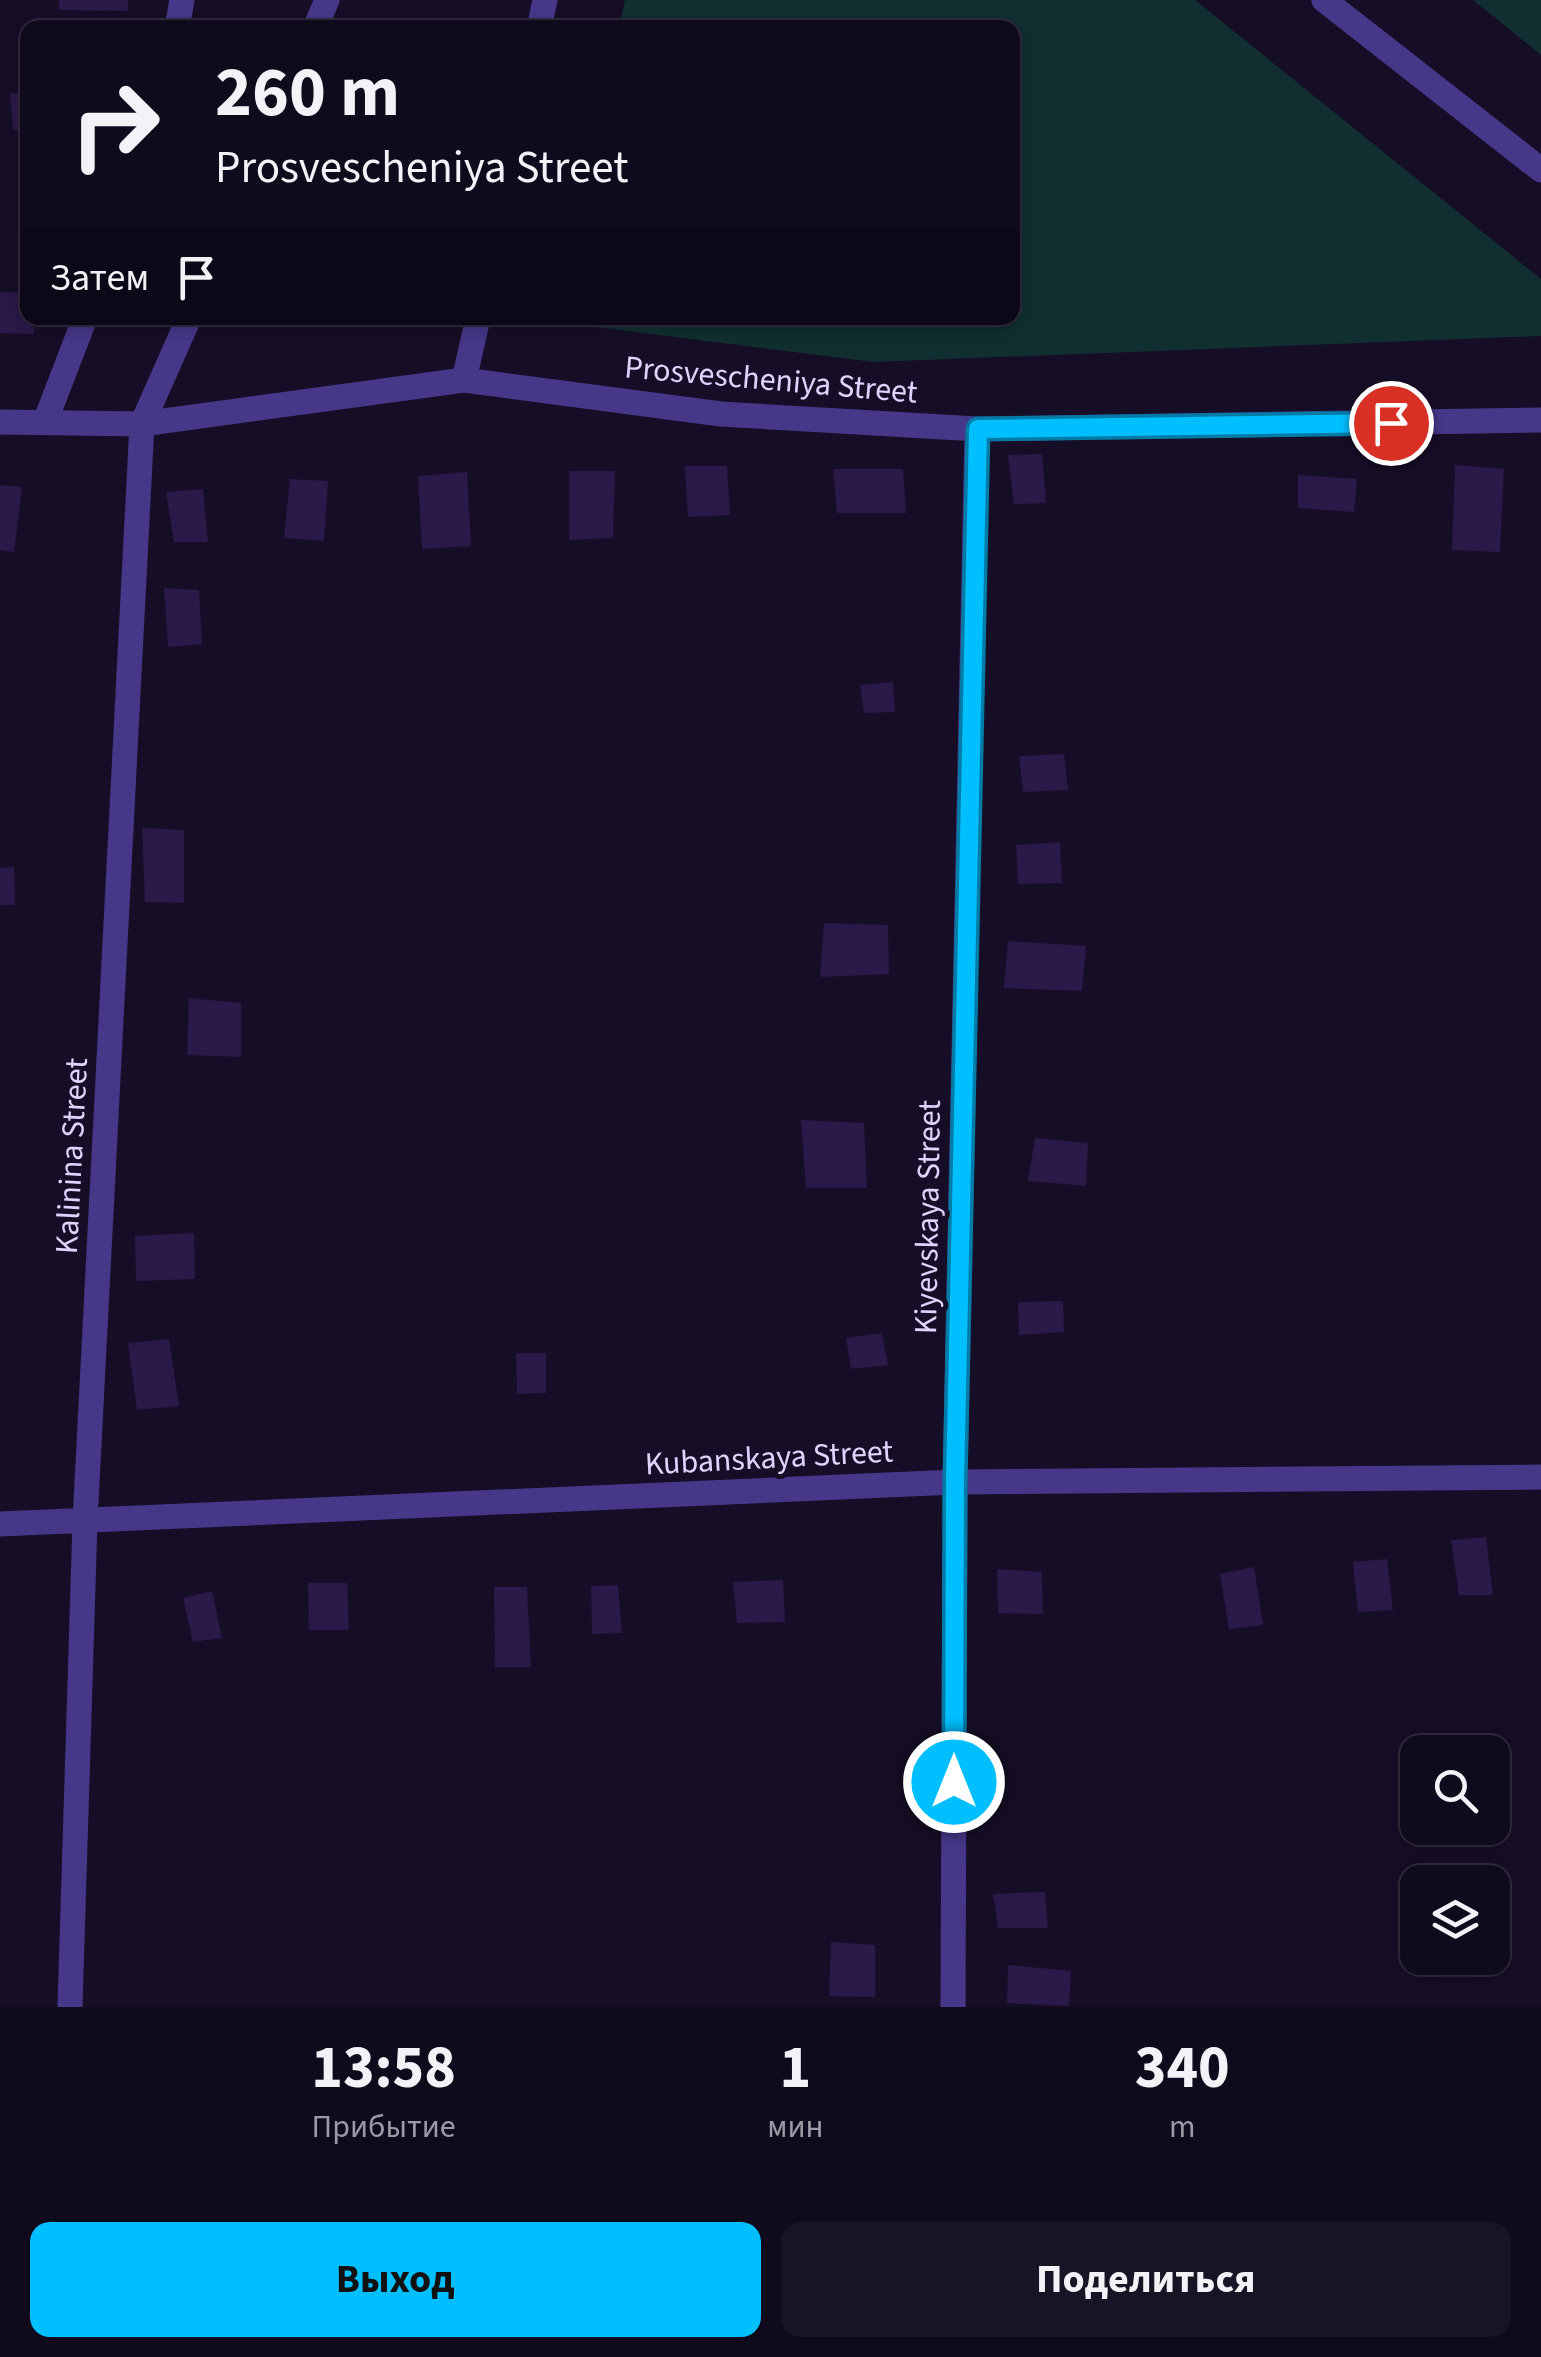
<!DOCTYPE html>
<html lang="ru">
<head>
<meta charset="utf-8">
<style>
  body { margin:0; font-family:"Source Sans 3",sans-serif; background:#191326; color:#f1f3f6; height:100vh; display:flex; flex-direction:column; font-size:38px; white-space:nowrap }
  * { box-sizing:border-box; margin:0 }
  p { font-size:32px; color:#9c9aa4 }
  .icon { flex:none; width:55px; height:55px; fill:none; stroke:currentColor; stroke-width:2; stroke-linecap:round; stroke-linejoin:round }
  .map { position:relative; height:2007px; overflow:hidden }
  .drawer { display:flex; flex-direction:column; background:#100a1d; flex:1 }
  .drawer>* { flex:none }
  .hud { position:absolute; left:20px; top:20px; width:1000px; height:305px; border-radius:20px; box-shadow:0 5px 15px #0003,0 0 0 2px #302b3b; background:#100a1d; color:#f1f3f6; overflow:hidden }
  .fabs { position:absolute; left:1400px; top:1735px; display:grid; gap:20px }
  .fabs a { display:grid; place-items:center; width:110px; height:110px; border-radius:20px; background:#100a1d; box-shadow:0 5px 15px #0003,0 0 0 2px #302b3b; font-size:50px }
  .pin { position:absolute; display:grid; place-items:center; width:85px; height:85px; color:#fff; margin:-42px; border:5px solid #fff; border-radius:50%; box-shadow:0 2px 10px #0007 }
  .me { position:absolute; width:110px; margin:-55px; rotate:0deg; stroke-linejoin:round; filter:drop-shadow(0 0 8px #0008) }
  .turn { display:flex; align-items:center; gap:35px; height:210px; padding:0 30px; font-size:45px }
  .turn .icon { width:130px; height:130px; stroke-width:2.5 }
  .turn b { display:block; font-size:70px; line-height:85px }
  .then { display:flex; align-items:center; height:95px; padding:0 30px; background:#0003; gap:20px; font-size:38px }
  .eta { display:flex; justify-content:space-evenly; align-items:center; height:170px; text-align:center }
  .eta b { font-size:60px; font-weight:700; line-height:70px }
  .primary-button { display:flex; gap:20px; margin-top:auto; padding:20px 30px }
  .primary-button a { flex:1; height:115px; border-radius:20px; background:#00bfff; color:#111; font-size:40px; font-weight:700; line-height:115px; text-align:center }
  .primary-button a+a { background:#191326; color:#f1f3f6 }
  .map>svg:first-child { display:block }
  .green { fill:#112e31 }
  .building { fill:#2a1949 }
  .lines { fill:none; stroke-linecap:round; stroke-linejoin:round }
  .minor { stroke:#463788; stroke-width:25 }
  .route-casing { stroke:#007ca6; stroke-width:25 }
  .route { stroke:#00bfff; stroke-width:18 }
  .labels { text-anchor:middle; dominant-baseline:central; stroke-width:10; stroke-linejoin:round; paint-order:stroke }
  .street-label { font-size:32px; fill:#e0d4ff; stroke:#160e27 }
</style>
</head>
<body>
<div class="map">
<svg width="1541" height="2007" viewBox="0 0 1541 2007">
  <rect width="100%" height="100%" fill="#160e27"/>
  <path class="green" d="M 625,0 L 1195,0 L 1541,279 L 1541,336 L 873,362 L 563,323 L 564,318 L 1012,318 L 1012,28 L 619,27 Z
    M 1473,0 L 1541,0 L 1541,55 Z"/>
  <path class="building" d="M 59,0 L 128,0 L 128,11 L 59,10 Z
    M 10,93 L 28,93 L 28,130 L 13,130 Z
    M 0,292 L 28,293 L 28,318 L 35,318 L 34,334 L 0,333 Z
    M 1042,454 L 1046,503 L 1014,504 L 1008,455 Z
    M 1455,465 L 1504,469 L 1500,552 L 1452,550 Z
    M 685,466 L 727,466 L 730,515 L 688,517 Z
    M 833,469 L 903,469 L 906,513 L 837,513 Z
    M 569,471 L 615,471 L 613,538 L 569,540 Z
    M 467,472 L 471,546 L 422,549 L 418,476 Z
    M 1298,475 L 1357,479 L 1354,512 L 1298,508 Z
    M 290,479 L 328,481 L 324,541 L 284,538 Z
    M 0,485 L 22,487 L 14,552 L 0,550 Z
    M 203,489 L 208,542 L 174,542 L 166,492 Z
    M 164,588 L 199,590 L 202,644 L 168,647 Z
    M 893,682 L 895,712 L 864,713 L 860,685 Z
    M 1064,754 L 1068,790 L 1023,792 L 1019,756 Z
    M 142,828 L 184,830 L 184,903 L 145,902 Z
    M 1060,842 L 1062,883 L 1018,884 L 1016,845 Z
    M 14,867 L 15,905 L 0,905 L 0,868 Z
    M 824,923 L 888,925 L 889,974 L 820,977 Z
    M 1008,941 L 1086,946 L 1082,991 L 1004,988 Z
    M 189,998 L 241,1003 L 241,1057 L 187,1055 Z
    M 801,1120 L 864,1123 L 867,1188 L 806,1188 Z
    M 1035,1138 L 1088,1143 L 1086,1186 L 1028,1181 Z
    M 194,1233 L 195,1279 L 136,1281 L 135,1236 Z
    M 1063,1301 L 1064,1332 L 1019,1335 L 1018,1302 Z
    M 882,1333 L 888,1365 L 851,1369 L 846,1338 Z
    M 169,1339 L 179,1406 L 137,1410 L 128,1343 Z
    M 516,1353 L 546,1353 L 546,1393 L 517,1394 Z
    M 1486,1537 L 1493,1595 L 1459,1595 L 1451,1540 Z
    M 1387,1559 L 1393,1610 L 1358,1612 L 1353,1562 Z
    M 1254,1567 L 1263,1625 L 1229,1629 L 1220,1574 Z
    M 997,1569 L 1042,1572 L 1043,1614 L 998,1613 Z
    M 783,1580 L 785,1622 L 737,1623 L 733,1582 Z
    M 308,1583 L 347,1583 L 349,1630 L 309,1630 Z
    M 618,1585 L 622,1633 L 592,1634 L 591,1586 Z
    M 494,1587 L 527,1587 L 531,1667 L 495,1667 Z
    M 212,1591 L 222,1638 L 193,1642 L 183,1598 Z
    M 1045,1892 L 1048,1928 L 998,1928 L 993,1894 Z
    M 831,1942 L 875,1945 L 875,1997 L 829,1996 Z
    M 1008,1965 L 1071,1971 L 1069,2006 L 1007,2003 Z"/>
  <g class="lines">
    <path class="minor" d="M 1324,0 L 1541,170
      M 177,28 L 182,0
      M 315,28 L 327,0
      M 539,28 L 545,0
      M 464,380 L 478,318
      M 0,422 L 142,424 L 464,380 L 721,414 L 977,429 L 1541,420
      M 45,422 L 85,318
      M 0,1524 L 955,1482 L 1541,1477
      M 70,2007 L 85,1521 L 142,424 L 189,318
      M 953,2007 L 955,1482 L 977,429"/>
  </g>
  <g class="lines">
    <g class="route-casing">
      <path id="route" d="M 954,1782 L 955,1482 L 978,429 L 1391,423"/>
    </g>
    <use href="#route" class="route"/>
  </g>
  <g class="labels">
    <g class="street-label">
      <text transform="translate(771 380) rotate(5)">Prosvescheniya Street</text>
      <text transform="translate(72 1156) rotate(-87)">Kalinina Street</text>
      <text transform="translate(928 1217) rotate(-89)">Kiyevskaya Street</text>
      <text transform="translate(769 1458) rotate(-3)">Kubanskaya Street</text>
    </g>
  </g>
</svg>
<div class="fabs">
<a><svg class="icon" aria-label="search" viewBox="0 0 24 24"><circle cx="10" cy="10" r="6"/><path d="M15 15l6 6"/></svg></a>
<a><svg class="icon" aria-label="layers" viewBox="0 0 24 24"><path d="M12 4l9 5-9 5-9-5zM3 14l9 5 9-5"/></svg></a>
</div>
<div class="pin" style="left:1391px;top:423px;background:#d93025"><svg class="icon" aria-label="arrive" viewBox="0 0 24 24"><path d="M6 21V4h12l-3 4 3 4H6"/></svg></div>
<svg class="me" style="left:954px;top:1782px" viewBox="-20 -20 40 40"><circle r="17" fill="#00bfff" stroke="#fff" stroke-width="3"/><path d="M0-11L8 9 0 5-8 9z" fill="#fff"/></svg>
<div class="hud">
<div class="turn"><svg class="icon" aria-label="right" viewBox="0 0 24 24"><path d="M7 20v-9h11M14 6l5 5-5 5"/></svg><div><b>260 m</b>Prosvescheniya Street</div></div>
<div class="then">Затем<svg class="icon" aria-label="arrive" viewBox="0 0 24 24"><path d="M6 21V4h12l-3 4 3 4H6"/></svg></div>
</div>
</div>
<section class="drawer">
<div class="eta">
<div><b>13:58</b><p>Прибытие</p></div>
<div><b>1</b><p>мин</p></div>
<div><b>340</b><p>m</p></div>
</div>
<div class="primary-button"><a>Выход</a><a>Поделиться</a></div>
</section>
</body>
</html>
